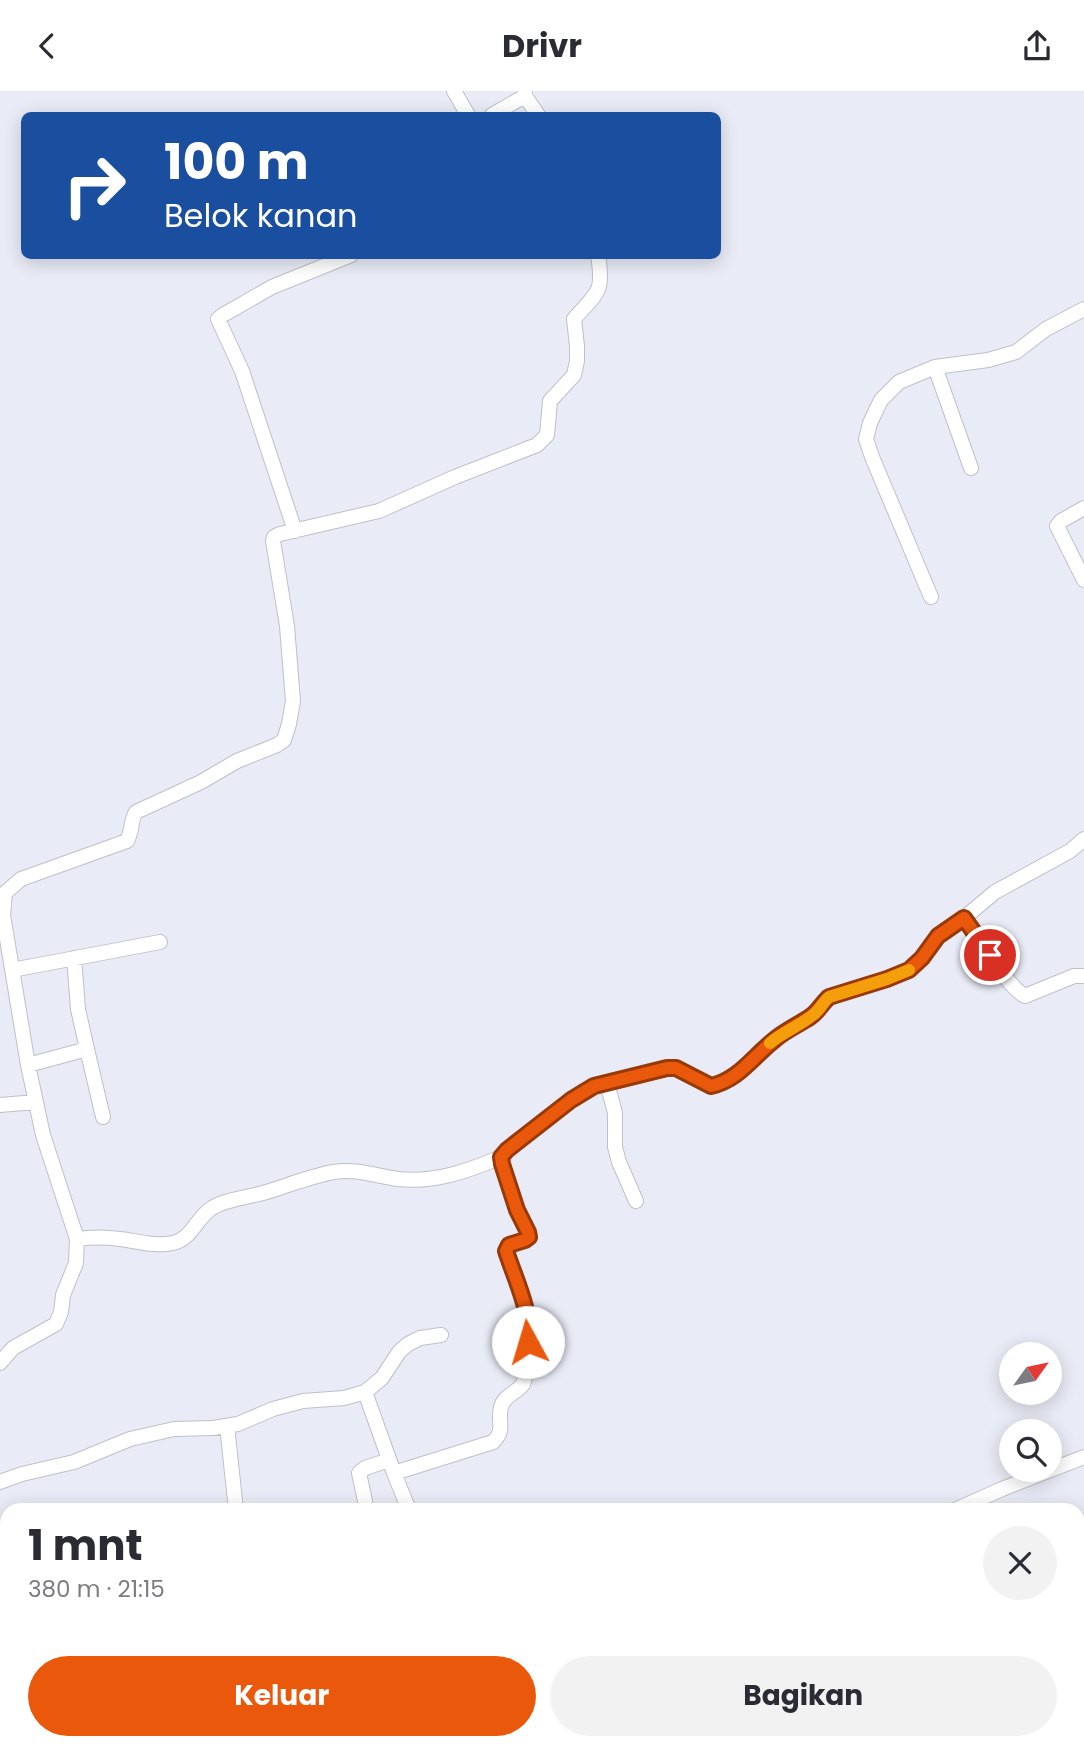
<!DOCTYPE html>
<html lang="id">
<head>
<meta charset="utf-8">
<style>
  body { margin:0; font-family:Poppins,sans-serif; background:#f2f2f3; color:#2b2b33; height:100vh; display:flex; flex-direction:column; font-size:26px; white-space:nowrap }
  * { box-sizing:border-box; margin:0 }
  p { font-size:23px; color:#7c7c81 }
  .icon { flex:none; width:38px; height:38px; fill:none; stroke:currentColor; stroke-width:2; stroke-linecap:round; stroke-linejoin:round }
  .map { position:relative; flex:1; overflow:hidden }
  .side { position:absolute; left:0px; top:1412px; width:1085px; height:247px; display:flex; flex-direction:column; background:#fff; border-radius:21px 21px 0 0; box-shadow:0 4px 18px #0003 }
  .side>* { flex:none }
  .top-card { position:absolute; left:21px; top:21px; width:700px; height:147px; border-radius:10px; box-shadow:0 4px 18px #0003; background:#1a4fa0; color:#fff; overflow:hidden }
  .needle { width:46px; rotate:57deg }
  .tools { position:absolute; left:999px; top:1251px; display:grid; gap:14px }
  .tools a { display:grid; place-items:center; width:63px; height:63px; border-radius:50%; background:#fff; box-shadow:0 4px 18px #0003; font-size:35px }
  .pin { position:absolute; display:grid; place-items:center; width:60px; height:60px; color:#fff; margin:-30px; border:4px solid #fff; border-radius:50%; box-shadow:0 2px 7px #0007 }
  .me { position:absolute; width:77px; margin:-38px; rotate:354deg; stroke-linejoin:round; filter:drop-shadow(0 0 5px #0008) }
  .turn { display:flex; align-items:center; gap:24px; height:147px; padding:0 28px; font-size:32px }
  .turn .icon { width:91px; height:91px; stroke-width:2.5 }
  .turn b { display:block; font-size:49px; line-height:60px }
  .round { display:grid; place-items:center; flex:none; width:74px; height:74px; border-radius:37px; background:#f2f2f3 }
  .headline { display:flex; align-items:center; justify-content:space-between; height:119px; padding:0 28px }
  h1 { font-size:42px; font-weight:700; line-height:52px }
  .button { display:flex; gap:14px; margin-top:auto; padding:14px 28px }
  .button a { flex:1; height:80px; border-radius:42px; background:#ea580c; color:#fff; font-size:28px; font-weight:700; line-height:80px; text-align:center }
  .button a+a { background:#f2f2f3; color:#2b2b33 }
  header { display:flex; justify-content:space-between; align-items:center; height:91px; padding:0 28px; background:#fff; font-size:32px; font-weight:700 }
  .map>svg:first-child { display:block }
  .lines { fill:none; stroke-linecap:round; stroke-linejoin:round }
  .street-casing { stroke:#bec0ca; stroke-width:16 }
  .street { stroke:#fff; stroke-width:14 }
  .route-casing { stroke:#983908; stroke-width:18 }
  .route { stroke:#ea580c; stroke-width:12 }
  .slow { stroke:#f59e0b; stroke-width:12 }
</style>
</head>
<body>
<header><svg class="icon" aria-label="back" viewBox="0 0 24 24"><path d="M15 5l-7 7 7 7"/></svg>Drivr<svg class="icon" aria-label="share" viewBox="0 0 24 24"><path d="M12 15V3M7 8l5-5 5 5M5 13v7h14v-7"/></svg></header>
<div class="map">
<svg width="1084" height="1658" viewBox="0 0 1084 1658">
  <rect width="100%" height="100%" fill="#e9ebf6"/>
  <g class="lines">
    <g class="street-casing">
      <path id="street" d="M 454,0 L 468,24
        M 525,0 L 525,5 L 538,24
        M 492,24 L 525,5
        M 935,276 L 971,377
        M 1084,417 L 1061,430 L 1057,435 L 1084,489
        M 295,440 L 242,280 L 218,228 L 223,224 L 272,196 L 351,164
        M 931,506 L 872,366 L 866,348 L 870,332 L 881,309 L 899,291 L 935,276 L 988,269 L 1016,261 L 1046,238 L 1084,218
        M 964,827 C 976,844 1008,897 1025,905 L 1074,885 L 1084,885
        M 74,867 L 78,918 L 87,958
        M 12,879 L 160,851
        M 28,974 L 87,958 L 103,1026
        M 607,992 L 615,1022 L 615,1056 L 619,1071 L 636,1110
        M 0,1014 L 36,1011
        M 77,1148 C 92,1146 106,1146 120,1148 C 137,1150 156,1156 173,1152 C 192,1148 196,1127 212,1117 C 224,1109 248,1106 263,1102 C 287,1095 310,1085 334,1081 C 356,1077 376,1085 398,1088 C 435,1092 468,1080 501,1066
        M 0,1272 L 13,1257 L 56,1233 L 61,1221 L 63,1204 L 76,1172 L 77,1148 L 43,1044 L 28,974 L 3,824 L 5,802 L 21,788 L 127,750 C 133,738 130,731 136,721 L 201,691 L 237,670 L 277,654 L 284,649 L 289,633 L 293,610 L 287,535 L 273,450 L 274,446 L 280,443 L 379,420 L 455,386 L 537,354 L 547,344 L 550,310 L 574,284 L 577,270 L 577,255 L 574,228 C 598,200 604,203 598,164
        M 365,1301 L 394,1382
        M 227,1335 L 236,1419
        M 0,1391 L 22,1383 L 74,1371 L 130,1348 L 174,1338 L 213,1337 L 238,1333 L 273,1318 L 303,1310 L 344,1307 L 365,1301 L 382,1287 L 399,1261 L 408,1253 L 420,1247 L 441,1244
        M 365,1410 L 359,1382 L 365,1377 L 389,1369
        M 409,1419 L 394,1382 L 493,1351 C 506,1339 497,1331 501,1316 C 504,1304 517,1302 523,1293 C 528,1283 523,1271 525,1260 C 526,1253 530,1246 530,1239 C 529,1219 513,1180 506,1160 L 508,1154 L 525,1149 L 529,1146 L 528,1141 L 517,1119 L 502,1073 L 501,1066 L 507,1059 L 571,1009 L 594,995 L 667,977 L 676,977 L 711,995 C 738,989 752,967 773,950 C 784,940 798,934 810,926 C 818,921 822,912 829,906 L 887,888 L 909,879 L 922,867 L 938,845 L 964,827 L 995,801 L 1070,760 L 1084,748
        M 955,1419 L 1002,1398 L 1084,1366
        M 287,1652 L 288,1658
        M 393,1652 L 409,1658
        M 524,1652 L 526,1658
        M 636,1652 L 639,1658
        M 325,1658 L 360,1652
        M 456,1658 L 492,1652"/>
    </g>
    <use href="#street" class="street"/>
  </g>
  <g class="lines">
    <g class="route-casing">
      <path id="route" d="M 528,1251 C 532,1221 515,1188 506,1160 L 509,1154 L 525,1149 L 529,1146 L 528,1141 L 517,1119 L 502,1073 L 501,1066 L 507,1059 L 571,1009 L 594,995 L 667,977 L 676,977 L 711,995 C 738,989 752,967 773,950 C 784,940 798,934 810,926 C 818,921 822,912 829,906 L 887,888 L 909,879 L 922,867 L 938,845 L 964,827 L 990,864"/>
    </g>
    <use href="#route" class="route"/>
    <path class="slow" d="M 770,952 C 783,941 800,935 814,923 C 820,919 823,911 829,906 L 887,888 L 909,879"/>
  </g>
</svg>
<div class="tools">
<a><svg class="needle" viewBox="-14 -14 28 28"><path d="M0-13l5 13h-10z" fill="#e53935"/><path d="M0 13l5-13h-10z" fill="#7c7c81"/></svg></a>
<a><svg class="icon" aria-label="search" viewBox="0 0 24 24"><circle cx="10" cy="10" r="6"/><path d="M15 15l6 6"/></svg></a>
</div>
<div class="pin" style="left:990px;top:864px;background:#d93025"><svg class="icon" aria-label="arrive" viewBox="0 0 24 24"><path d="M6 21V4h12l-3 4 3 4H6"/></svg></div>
<svg class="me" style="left:528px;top:1251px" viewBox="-20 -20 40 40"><circle r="19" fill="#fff"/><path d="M0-13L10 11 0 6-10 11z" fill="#ea580c"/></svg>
<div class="top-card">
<div class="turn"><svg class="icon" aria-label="right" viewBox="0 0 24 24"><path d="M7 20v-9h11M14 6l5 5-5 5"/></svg><div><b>100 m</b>Belok kanan</div></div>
</div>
<section class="side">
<div class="headline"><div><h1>1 mnt</h1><p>380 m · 21:15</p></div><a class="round"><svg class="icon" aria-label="close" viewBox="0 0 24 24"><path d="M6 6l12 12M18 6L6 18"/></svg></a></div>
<div class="button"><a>Keluar</a><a>Bagikan</a></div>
</section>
</div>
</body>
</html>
